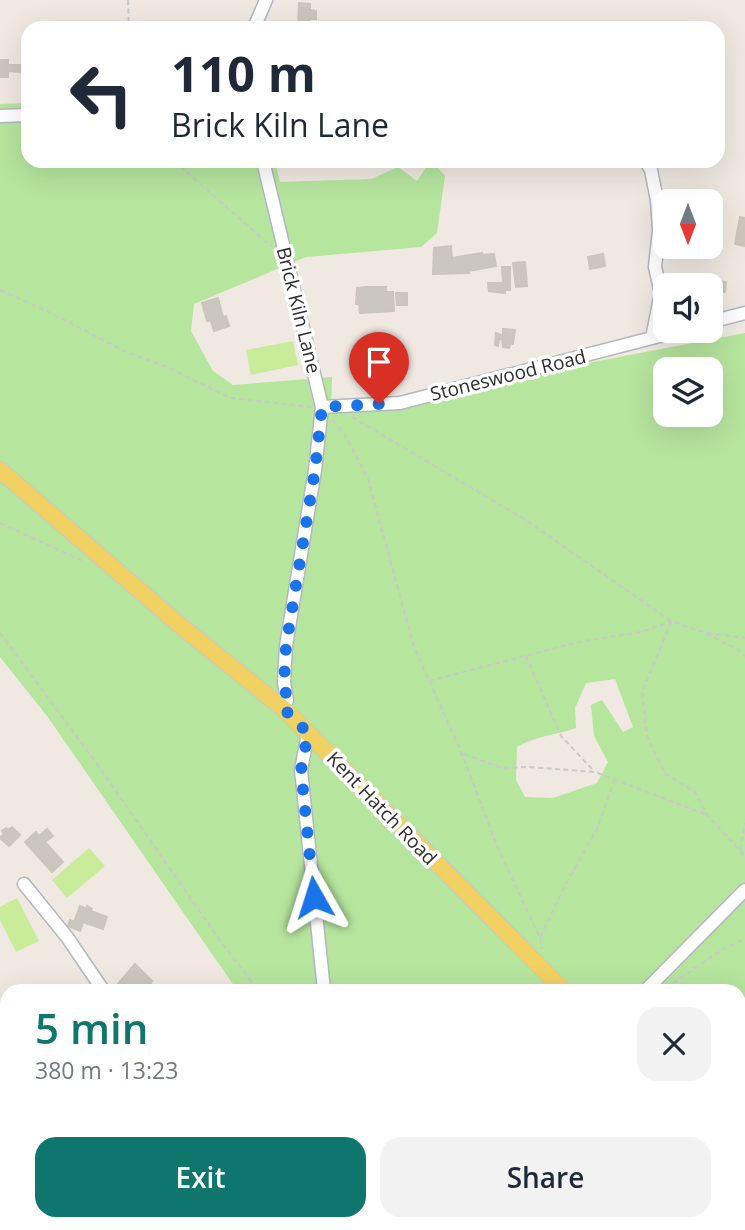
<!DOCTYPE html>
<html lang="en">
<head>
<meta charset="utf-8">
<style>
  body { margin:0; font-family:"Open Sans",sans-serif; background:#f2f2f3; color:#1f2937; height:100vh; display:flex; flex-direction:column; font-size:26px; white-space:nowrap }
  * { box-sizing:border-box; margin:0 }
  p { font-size:23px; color:#747a83 }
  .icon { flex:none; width:38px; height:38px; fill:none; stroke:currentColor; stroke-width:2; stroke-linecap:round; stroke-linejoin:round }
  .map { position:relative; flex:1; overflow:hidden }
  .side { position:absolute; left:0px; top:984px; width:746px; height:247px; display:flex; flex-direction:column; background:#fff; border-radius:21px 21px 0 0; box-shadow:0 7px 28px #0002 }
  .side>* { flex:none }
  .hud { position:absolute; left:21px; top:21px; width:704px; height:147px; border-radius:21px; box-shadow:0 7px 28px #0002; background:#fff; color:#1f2937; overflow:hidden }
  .needle { width:46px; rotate:180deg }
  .buttons { position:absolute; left:653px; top:189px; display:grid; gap:14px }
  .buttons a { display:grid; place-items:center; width:70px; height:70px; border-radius:14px; background:#fff; box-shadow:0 7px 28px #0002; font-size:35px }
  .pin { position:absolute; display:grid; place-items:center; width:60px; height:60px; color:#fff; margin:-72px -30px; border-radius:50% 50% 50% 0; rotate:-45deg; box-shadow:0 0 7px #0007 }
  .pin .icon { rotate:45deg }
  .me { position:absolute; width:77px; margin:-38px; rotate:354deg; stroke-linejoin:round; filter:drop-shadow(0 0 5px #0008) }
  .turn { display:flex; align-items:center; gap:24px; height:147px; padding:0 35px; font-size:32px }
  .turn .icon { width:91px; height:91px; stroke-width:2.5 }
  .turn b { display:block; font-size:49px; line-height:60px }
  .round { display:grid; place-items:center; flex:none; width:74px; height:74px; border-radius:21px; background:#f2f2f3 }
  .head { display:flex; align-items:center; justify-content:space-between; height:119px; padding:0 35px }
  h1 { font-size:42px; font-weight:600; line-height:52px; color:#0f766e }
  .primary-button { display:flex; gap:14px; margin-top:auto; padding:14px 35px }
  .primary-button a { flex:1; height:80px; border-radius:21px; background:#0f766e; color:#fff; font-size:28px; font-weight:600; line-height:80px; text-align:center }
  .primary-button a+a { background:#f2f2f3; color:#1f2937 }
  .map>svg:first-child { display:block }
  .green { fill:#b6e59e; fill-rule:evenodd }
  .pitch { fill:#c9ec9a }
  .building { fill:#cbc7bf; stroke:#cbc5ba; stroke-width:2 }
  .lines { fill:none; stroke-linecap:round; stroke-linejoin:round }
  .minor-casing { stroke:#b4b7c1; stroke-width:15 }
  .major-casing { stroke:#c9c9c9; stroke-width:18 }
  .path { stroke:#c9c9c9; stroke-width:2; stroke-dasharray:5 3.5; stroke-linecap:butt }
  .minor { stroke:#fff; stroke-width:12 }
  .major { stroke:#f2d163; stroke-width:16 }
  .route { stroke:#1a73e8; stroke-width:12; stroke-dasharray:0 21.6 }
  .labels { text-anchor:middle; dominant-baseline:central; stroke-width:7; stroke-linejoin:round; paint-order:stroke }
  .street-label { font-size:19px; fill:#2e2e2e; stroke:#fff }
</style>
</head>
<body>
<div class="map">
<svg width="745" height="1230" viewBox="0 0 745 1230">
  <rect width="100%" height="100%" fill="#efe9e1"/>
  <path class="green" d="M 28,103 L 28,161 L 275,161 L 280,182 L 371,179 L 398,167 L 417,181 L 430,161 L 432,161 L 445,176 L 437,233 L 421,247 L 306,257 L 194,304 L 191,331 L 213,371 L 233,385 L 332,377 L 331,412 L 745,333 L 745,1052 L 739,1052 L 738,990 L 237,990 L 47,716 L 0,657 L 0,104 ZM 665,369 L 710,369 L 710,415 L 665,415 ZM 615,679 L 633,727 L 623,732 L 602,700 L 591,705 L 594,736 L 608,762 L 597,783 L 553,798 L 525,797 L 516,780 L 517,747 C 535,736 556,735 576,728 L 575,708 L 586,683 Z
    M 739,1159 L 745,1172 L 745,1230 L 727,1230 L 723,1223 L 738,1223 Z
    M 125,1223 L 546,1223 L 545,1230 L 131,1230 Z"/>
  <path class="pitch" d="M 293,341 L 298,365 L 251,375 L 246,350 Z
    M 89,848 L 105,866 L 67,898 L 52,880 Z
    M 17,898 L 39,941 L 16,952 L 0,920 L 0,907 Z
    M 551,1223 L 711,1223 L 715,1230 L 548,1230 Z"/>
  <path class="building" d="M 299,3 L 310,4 L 310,10 L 316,11 L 316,19 L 309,19 L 309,28 L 298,28 Z
    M 0,60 L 8,60 L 8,65 L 21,65 L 21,72 L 8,71 L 8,77 L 0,77 Z
    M 740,217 L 745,218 L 745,246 L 735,244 Z
    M 451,246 L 452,258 L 482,253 L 482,255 L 494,254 L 496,266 L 469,271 L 469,273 L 433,274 L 434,248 Z
    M 603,254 L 605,266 L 590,269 L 588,257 Z
    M 525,262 L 527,286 L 516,287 L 513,263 Z
    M 502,267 L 510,267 L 510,290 L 505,290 L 505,293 L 489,291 L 488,283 L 503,283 Z
    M 703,280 L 726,282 L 725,292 L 720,292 L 719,298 L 710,297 L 710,285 L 702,285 Z
    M 368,287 L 386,287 L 386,292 L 393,292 L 394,311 L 360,313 L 359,304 L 356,304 L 357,288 Z
    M 396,293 L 407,293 L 407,305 L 397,305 Z
    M 218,298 L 223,317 L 207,321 L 202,303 Z
    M 226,316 L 229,326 L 214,331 L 211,321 Z
    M 503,329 L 515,330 L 513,344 L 510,343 L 509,348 L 503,347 L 502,339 L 499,339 L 498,346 L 495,345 L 496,333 L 503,336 Z
    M 12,827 L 20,835 L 9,846 L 0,838 L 4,834 L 2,831 L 6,828 L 8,830 Z
    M 47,829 L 53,836 L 45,842 L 63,862 L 52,872 L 25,842 L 36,832 L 39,836 Z
    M 80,906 L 86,909 L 87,906 L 92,909 L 91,911 L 107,917 L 103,929 L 83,922 L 80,931 L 68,926 L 70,920 L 74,922 Z
    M 135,964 L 152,981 L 150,983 L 152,985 L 147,990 L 135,990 L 132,988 L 125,990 L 118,984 Z
    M 12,1223 L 25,1223 L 28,1227 L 24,1230 L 2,1230 Z"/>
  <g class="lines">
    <g class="minor-casing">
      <path id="minor" d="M 254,28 L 266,0
        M 0,116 L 28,115
        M 263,161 L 322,407 L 315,470 L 286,646 L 284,682 L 287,700 L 284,709
        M 646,161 L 651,170 L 657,200 L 659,230 L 655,267 L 661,293 L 652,338
        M 710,322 L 745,313
        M 322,407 L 400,403 L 679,331
        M 308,733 L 301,770 L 324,990
        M 24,884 L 67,937 L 103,990
        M 646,990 L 745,890
        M 0,1104 L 7,1120
        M 53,1223 L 56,1230
        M 367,1223 L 368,1230"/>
    </g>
    <g class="major-casing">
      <path id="major" d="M 0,470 L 182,627 L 284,709 L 563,990
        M 738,1060 L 745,1061
        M 738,1074 L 745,1075
        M 204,1230 L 219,1223"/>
    </g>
    <path class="path" d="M 128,0 L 129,28
      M 174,161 L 272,247
      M 0,290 L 45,310 L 124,351 L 167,367 L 231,398 L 312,407
      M 352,417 L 524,519 L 671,621 L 703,632 L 737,649 L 745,656
      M 333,420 L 345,435 L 368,479 L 414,647 L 462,754 L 497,846 L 540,938 L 542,949
      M 0,523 L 85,562
      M 671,622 L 642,692 L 647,736 L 665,774 L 694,791 L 708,816 L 745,856
      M 0,633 L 97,764 L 221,942 L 258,990
      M 708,633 L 745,638
      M 526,656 L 561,736 L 593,770
      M 429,681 L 578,642 L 641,632 L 670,622
      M 464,754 L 502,768 L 529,767 L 595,772 L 707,815
      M 740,850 L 745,823
      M 540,937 L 566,884 L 597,829 L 614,781
      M 666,988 L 723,949 L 745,939
      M 738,1099 L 745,1101
      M 402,1223 L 403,1230
      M 711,1223 L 715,1230
      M 325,1230 L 329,1223
      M 536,1230 L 537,1223
      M 548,1230 L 551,1223"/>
    <use href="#minor" class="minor"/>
    <use href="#major" class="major"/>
  </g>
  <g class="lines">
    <path class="route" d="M 314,897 L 301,770 L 308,733 L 284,709 L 287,700 L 284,682 L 286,646 L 315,470 L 322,407 L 379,404"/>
  </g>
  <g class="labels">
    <g class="street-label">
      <text transform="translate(299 310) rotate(76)">Brick Kiln Lane</text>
      <text transform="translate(508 375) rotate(-14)">Stoneswood Road</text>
      <text transform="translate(382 808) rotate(46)">Kent Hatch Road</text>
    </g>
  </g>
</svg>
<div class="buttons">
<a><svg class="needle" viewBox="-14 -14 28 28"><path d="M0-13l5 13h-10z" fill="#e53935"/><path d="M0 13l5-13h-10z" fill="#747a83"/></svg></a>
<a><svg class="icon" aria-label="sound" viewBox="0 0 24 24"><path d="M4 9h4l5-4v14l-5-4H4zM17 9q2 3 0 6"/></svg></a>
<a><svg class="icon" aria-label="layers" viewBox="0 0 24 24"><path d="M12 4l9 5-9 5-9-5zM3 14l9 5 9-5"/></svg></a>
</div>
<div class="pin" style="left:379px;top:404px;background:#d93025"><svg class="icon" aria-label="arrive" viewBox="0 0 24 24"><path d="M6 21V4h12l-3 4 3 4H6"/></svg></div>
<svg class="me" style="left:314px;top:897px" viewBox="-20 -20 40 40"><path d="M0-17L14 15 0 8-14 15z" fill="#1a73e8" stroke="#fff" stroke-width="4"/></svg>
<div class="hud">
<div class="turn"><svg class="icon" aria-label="left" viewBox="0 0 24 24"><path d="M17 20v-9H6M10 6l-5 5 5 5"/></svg><div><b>110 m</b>Brick Kiln Lane</div></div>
</div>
<section class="side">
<div class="head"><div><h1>5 min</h1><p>380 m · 13:23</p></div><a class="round"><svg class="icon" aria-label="close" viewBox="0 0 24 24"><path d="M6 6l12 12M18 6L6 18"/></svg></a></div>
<div class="primary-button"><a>Exit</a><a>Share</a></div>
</section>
</div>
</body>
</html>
